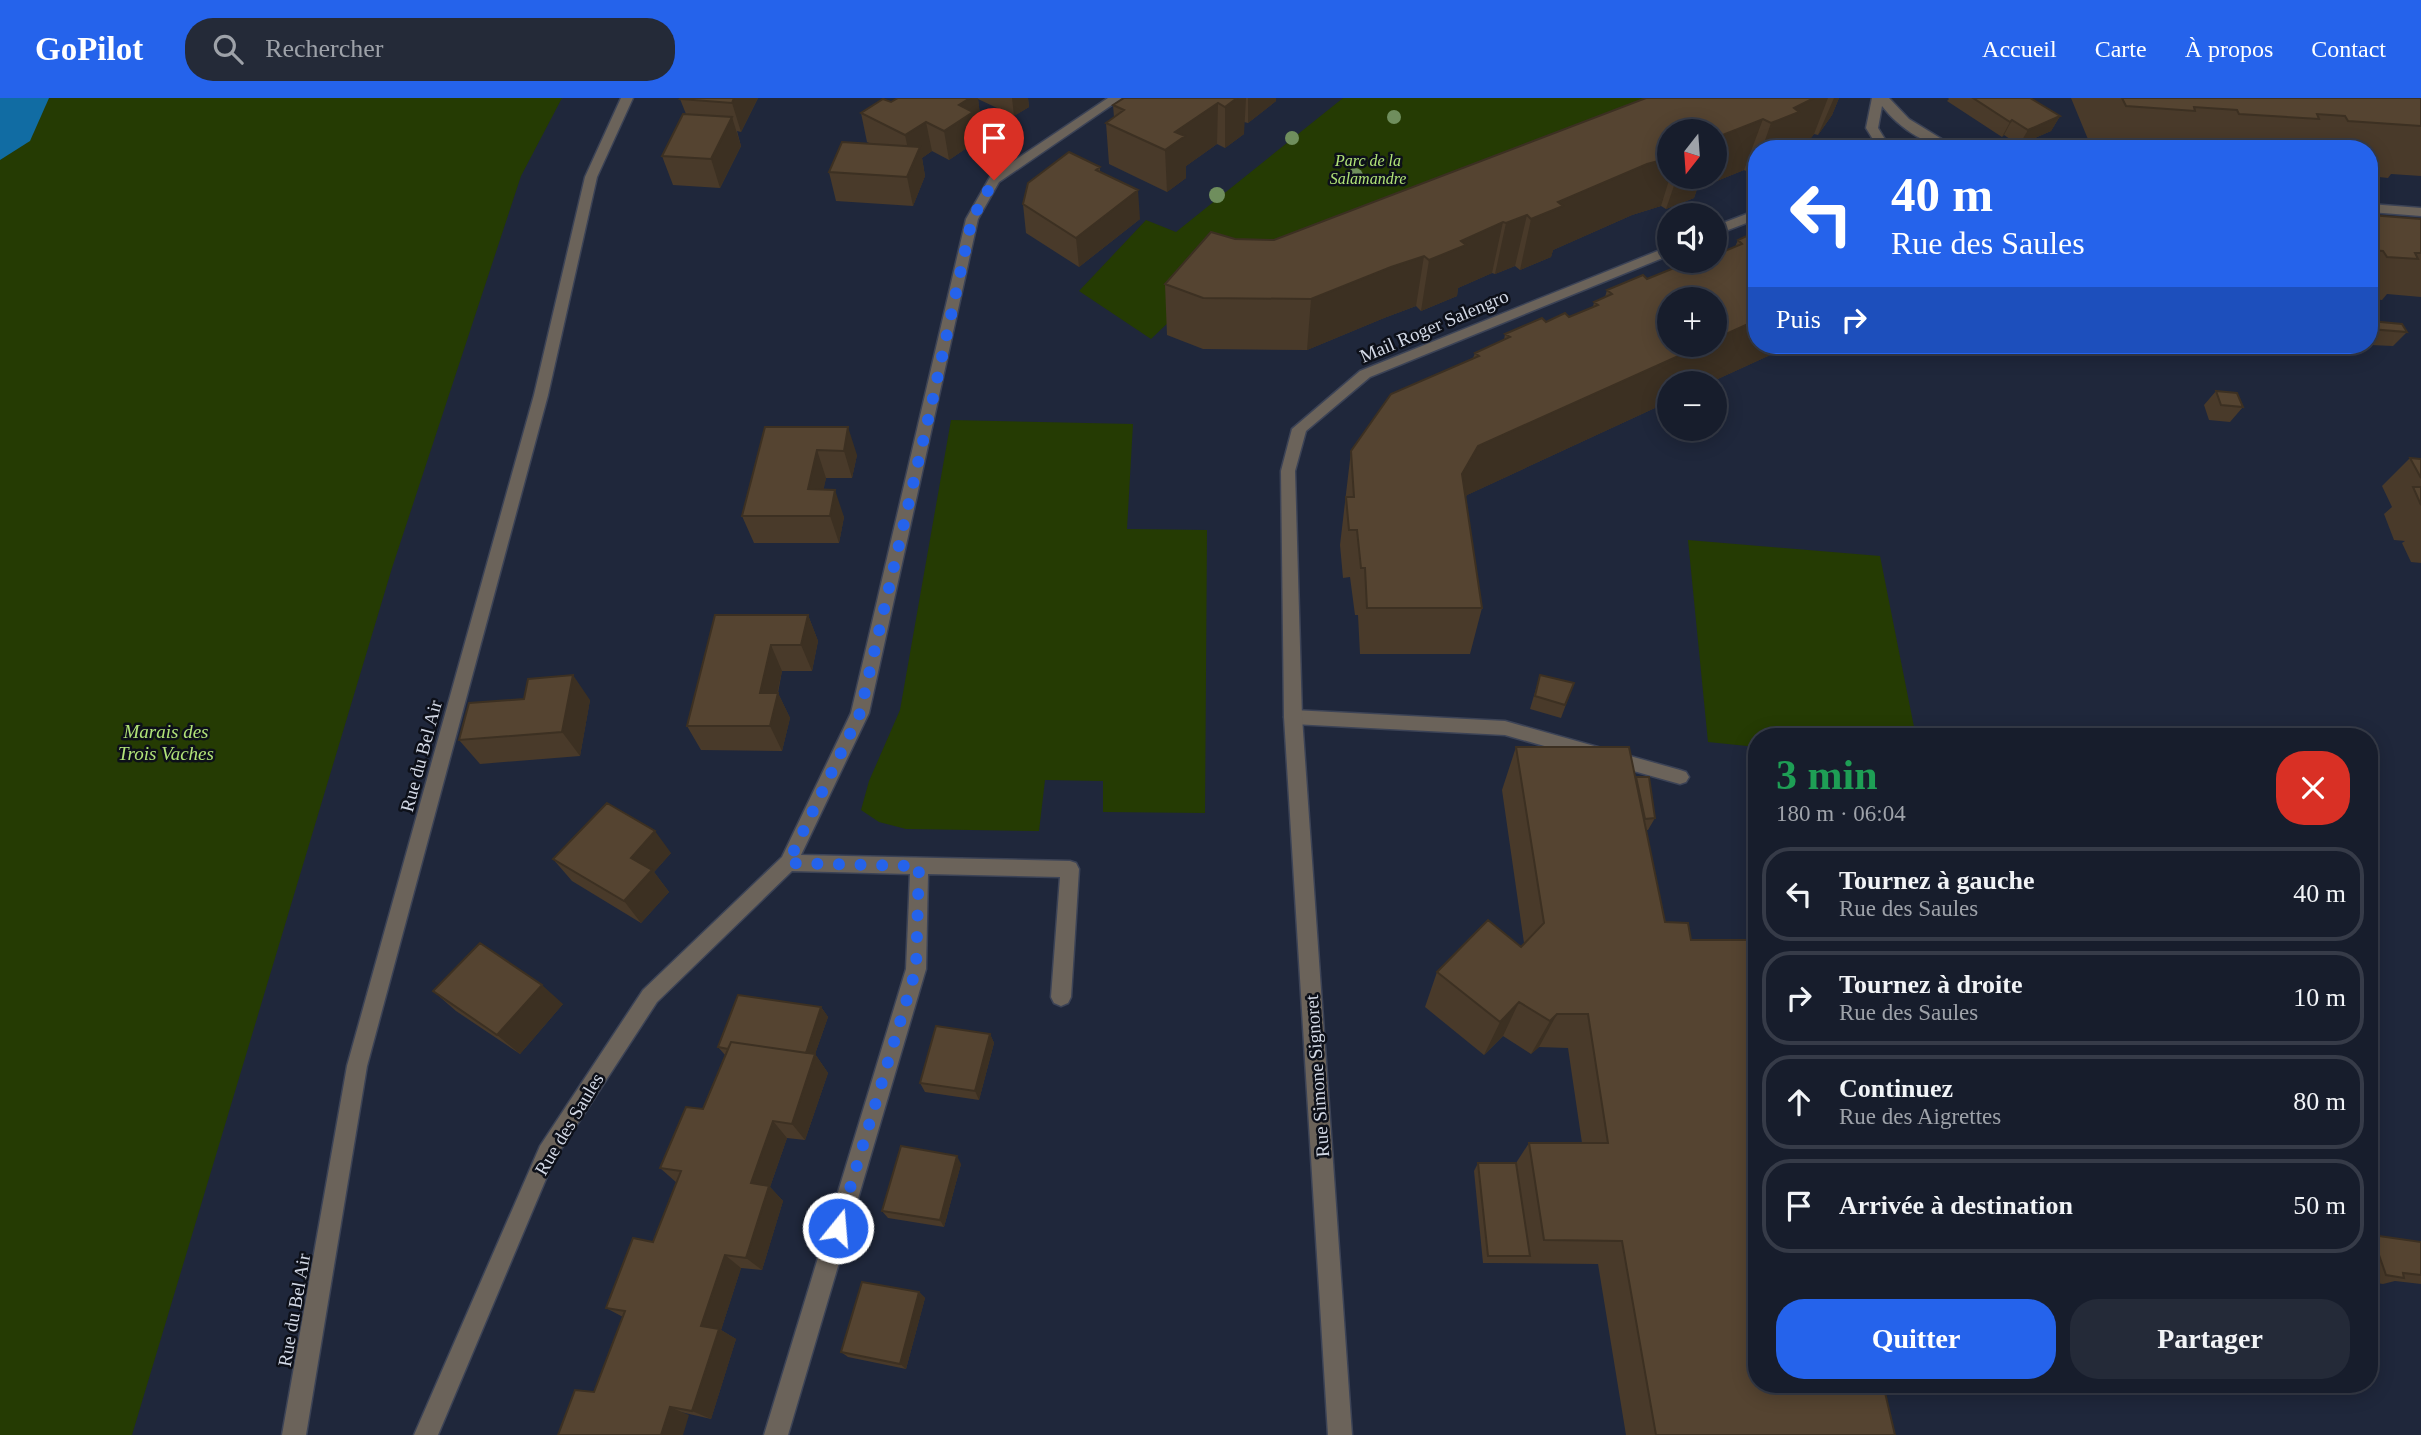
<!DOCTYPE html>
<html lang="fr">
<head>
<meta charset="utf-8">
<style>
  body { margin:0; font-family:Georgia,serif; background:#242a38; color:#f1f3f6; height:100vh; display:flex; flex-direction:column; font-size:26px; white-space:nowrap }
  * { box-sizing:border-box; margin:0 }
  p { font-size:23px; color:#9ea2a9 }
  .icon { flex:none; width:38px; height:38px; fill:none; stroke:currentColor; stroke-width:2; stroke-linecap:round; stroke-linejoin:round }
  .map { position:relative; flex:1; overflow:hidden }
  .panel { position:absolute; left:1748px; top:630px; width:630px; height:665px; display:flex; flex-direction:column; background:#171d2c; border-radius:28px; box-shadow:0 4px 18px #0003,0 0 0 2px #363b48 }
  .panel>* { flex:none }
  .hud { position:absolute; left:1748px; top:42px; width:630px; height:214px; border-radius:28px; box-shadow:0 4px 18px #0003,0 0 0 2px #363b48; background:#2563eb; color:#fff; overflow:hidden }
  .needle { width:46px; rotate:197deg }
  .fabs { position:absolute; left:1657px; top:21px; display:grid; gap:14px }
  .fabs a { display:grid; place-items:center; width:70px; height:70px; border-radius:50%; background:#171d2c; box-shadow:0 4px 18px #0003,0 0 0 2px #363b48; font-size:35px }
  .pin { position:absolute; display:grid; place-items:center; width:60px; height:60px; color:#fff; margin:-72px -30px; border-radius:50% 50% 50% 0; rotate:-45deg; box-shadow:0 0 7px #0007 }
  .pin .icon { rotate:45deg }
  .me { position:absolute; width:77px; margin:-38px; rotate:17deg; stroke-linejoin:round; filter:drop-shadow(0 0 5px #0008) }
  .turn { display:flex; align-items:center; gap:24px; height:147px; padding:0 28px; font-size:32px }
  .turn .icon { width:91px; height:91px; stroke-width:2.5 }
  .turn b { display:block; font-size:49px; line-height:60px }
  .then { display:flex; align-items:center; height:66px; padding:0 28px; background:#0003; gap:14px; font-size:26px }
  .round { display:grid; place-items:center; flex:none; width:74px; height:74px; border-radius:28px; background:#242a38 }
  .headline { display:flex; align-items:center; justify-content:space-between; height:119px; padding:0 28px }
  h1 { font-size:42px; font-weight:700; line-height:52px; color:#1e9e55 }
  .cta { display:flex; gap:14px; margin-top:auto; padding:14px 28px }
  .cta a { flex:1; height:80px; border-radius:28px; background:#2563eb; color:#fff; font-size:28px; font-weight:700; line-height:80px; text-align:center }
  .cta a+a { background:#242a38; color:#f1f3f6 }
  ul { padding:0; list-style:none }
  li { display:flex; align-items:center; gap:21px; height:94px; margin:0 14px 10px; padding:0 14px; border:4px solid #363b48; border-radius:28px }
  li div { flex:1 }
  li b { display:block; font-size:26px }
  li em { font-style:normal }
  header { display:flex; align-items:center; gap:42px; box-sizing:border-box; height:98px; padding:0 35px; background:#2563eb; color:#fff }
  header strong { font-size:33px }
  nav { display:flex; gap:38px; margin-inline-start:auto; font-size:24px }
  .search { width:490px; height:63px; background:#242a38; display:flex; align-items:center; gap:18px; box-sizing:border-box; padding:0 24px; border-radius:28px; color:#9ea2a9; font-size:26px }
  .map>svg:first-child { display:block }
  .green { fill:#253b03 }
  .water { fill:#116ca3 }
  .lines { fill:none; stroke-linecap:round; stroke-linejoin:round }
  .lane-casing { stroke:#3c4356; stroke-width:3 }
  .street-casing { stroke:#3c4356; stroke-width:3 }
  .lane { fill:#6b635a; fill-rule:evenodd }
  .street { fill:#6b635a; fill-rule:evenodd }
  .tree { fill:#6f8e5d }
  .wall { fill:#493a2a; fill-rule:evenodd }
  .shaded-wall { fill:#3c3022 }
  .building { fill:#554431; stroke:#3c3022; stroke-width:2 }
  .route { stroke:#2563eb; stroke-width:12; stroke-dasharray:0 21.6 }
  .labels { text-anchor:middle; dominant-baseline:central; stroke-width:5; stroke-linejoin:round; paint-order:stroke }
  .far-park-label { font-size:16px; font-style:italic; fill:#b1e378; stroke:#0d1019 }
  .street-label { font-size:19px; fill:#d2d8e5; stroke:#0d1019 }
  .park-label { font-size:19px; font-style:italic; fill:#b1e378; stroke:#0d1019 }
</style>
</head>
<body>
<header>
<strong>GoPilot</strong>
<div class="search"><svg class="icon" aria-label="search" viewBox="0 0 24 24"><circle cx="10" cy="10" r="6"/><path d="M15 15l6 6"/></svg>Rechercher</div>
<nav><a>Accueil</a><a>Carte</a><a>À propos</a><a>Contact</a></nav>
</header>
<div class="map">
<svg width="2421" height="1337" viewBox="0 0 2421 1337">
  <rect width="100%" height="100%" fill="#1f273b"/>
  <path class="green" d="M 0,0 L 562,0 L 521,78 L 392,470 L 132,1337 L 0,1337 Z
    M 1343,0 L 1734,0 L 1216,179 L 1151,241 L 1079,193 L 1146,122 L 1176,134 Z
    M 951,322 L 1133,326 L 1127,431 L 1207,432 L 1205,715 L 1103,714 L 1103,683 L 1045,682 L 1039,733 L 906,731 L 879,724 L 861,712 L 869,683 L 900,612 Z
    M 1688,442 L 1880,458 L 1916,639 L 1757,639 L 1757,649 L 1708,644 Z"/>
  <path class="water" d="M 0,0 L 49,0 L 30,43 L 0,62 Z"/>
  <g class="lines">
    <g class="lane-casing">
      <path id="lane" d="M 1293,612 L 1505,623 L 1680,672 L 1686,674 L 1689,679 L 1686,684 L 1680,686 L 1505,637 L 1293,626 L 1287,624 L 1284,619 L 1287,614 Z"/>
    </g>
    <g class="street-casing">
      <path id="street" d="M 621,0 L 633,0 L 597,79 L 548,297 L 367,968 L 306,1337 L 282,1337 L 347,968 L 534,297 L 585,79 Z
        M 1108,0 L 1122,0 L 999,84 L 978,121 L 869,615 L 801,757 L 1070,763 L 1076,765 L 1079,771 L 1071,899 L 1068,905 L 1061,908 L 1054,905 L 1051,899 L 1060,779 L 928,776 L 926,871 L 788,1337 L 764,1337 L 906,871 L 910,776 L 792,773 L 657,904 L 554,1062 L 438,1337 L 414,1337 L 540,1048 L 643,892 L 782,759 L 851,615 L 966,121 L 990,79 Z
        M 1872,0 L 1889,0 L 1909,21 L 1958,51 C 1930,51 1899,30 1882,8 L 1878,30 L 1891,51 L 1879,51 L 1866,30 Z
        M 2370,106 L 2421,110 L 2421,118 L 2370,114 Z
        M 1757,112 L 1757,121 L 1715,137 L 1715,128 Z
        M 1670,148 L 1670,157 L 1370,279 L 1306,333 L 1295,373 L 1302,619 L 1352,1337 L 1328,1337 L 1284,619 L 1281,373 L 1292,331 L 1360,273 Z"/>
    </g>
    <use href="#lane" class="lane"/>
    <use href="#street" class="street"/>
  </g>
  <g class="tree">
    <circle cx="1394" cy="19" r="7"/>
    <circle cx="1292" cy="40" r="7"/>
    <circle cx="1355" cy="78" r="8"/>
    <circle cx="1217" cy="97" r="8"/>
  </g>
  <path class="wall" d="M 758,0 L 741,34 L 737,33 L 741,48 L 720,90 L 673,87 L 662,58 L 686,16 L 680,1 Z
    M 898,0 L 1028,0 L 1029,9 L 1014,18 L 978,1 L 981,25 L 975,29 L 977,43 L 949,62 L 932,53 L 922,60 L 925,78 L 913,108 L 836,103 L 829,74 L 871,46 L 867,44 L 861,15 L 891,4 Z
    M 1124,0 L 1276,0 L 1276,3 L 1248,25 L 1244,24 L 1244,36 L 1225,50 L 1217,46 L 1186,68 L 1186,80 L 1167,94 L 1109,66 L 1106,25 L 1114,19 L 1113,7 Z
    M 1646,0 L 1839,0 L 1832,17 L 1818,37 L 1814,36 L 1807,45 L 1794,51 L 1757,51 L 1757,74 L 1752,76 L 1744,72 L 1697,91 L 1694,100 L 1666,111 L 1661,108 L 1632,117 L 1553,152 L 1551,159 L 1520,172 L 1515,168 L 1495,176 L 1492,175 L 1458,190 L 1457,198 L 1421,213 L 1416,208 L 1384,220 L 1307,252 L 1203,251 L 1167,237 L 1165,186 L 1235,141 L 1274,142 ZM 1670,33 L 1715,79 L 1670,79 Z
    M 1948,0 L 2030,0 L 2060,18 L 2051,33 L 2019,47 L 2004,37 L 2002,39 L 1947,3 L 1949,1 Z
    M 2071,0 L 2421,0 L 2421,78 L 2391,76 L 2388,80 L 2370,78 L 2370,51 L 2092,51 Z
    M 1100,69 L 1100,75 L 1140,121 L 1079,169 L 1026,135 L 1023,106 Z
    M 2370,117 L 2421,121 L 2421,199 L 2387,196 L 2382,202 L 2370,201 Z
    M 1757,133 L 1757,247 L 1792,247 L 1709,285 L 1670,285 L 1670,303 L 1467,397 L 1465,400 L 1482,510 L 1470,556 L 1360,556 L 1358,517 L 1355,517 L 1350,479 L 1343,480 L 1340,447 L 1351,353 L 1473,260 L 1475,255 L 1504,242 L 1505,236 L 1546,224 L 1569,219 L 1593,209 L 1594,204 L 1605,199 L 1607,192 L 1683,171 L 1735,149 L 1738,142 Z
    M 2370,223 L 2407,234 L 2393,248 L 2370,247 Z
    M 2216,293 L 2243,309 L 2230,324 L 2209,322 L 2204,307 Z
    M 765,329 L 857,357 L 852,380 L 826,380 L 823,392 L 844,419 L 839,445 L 754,445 L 742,418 Z
    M 2410,360 L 2421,361 L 2421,465 L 2411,464 L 2402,445 L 2405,443 L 2394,442 L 2384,416 L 2392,409 L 2382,388 Z
    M 715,517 L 808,517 L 818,543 L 812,573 L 782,573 L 778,595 L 790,620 L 782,653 L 701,652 L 687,628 Z
    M 1540,577 L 1574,585 L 1561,620 L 1530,611 Z
    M 524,601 L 590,602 L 580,658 L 480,666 L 459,642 Z
    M 1516,649 L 1635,681 L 1636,679 L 1655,720 L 1648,732 L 1646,732 L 1665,824 L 1691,842 L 1895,1337 L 1626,1337 L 1598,1166 L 1483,1165 L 1474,1073 L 1478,1065 L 1516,1065 L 1529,1045 L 1582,1045 L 1568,950 L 1539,949 L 1531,956 L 1503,938 L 1484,957 L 1425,909 L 1437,874 L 1521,849 L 1524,845 L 1502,692 Z
    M 671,755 L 654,774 L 669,794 L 641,825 L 572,783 L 553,761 Z
    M 433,893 L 563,906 L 520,956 L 456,913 Z
    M 821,909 L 828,919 L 815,956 L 828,975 L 805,1042 L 787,1040 L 770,1089 L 783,1103 L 762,1172 L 741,1170 L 721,1232 L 736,1241 L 711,1321 L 594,1294 L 623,1219 L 606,1210 L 653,1144 L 677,1085 L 660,1070 L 703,1011 L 725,957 L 718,949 Z
    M 990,936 L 994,945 L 979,1002 L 925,994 L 920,985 Z
    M 961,1066 L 944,1129 L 888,1120 L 882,1113 Z
    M 2372,1137 L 2421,1144 L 2421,1186 L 2395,1183 L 2383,1186 L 2370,1184 L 2370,1138 Z
    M 919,1194 L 925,1200 L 906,1271 L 848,1259 L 841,1254 Z"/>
  <path class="shaded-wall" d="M 734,0 L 758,0 L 741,34 L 732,5 Z
    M 970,0 L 978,0 L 981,25 L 975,29 L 977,43 L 949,62 L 944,33 L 959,7 Z
    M 1012,0 L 1028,0 L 1029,9 L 1014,18 Z
    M 1235,0 L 1246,0 L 1244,36 L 1225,50 L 1225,9 Z
    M 1248,0 L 1276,0 L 1276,3 L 1248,25 Z
    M 1814,0 L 1828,0 L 1814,36 L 1807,45 L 1794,51 L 1762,51 L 1771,25 L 1794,10 Z
    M 1834,0 L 1839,0 L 1832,17 L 1818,37 Z
    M 1218,5 L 1217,46 L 1186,68 L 1186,80 L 1167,94 L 1165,52 L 1175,34 Z
    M 2060,18 L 2051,33 L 2019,47 L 2028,32 Z
    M 732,19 L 741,48 L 720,90 L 711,61 Z
    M 1763,21 L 1744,72 L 1697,91 L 1694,100 L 1666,111 L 1677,79 L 1715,79 L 1715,40 Z
    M 2012,22 L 2004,37 L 2002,39 L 2010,24 Z
    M 926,24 L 932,53 L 922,60 L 925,78 L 913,108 L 907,79 L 911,66 L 905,37 Z
    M 1670,60 L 1670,79 L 1661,108 L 1632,117 L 1553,152 L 1551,159 L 1520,172 L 1531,121 L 1558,104 L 1647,66 Z
    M 1757,63 L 1757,74 L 1752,76 Z
    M 1138,92 L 1140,121 L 1079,169 L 1076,140 Z
    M 1527,117 L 1515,168 L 1495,176 L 1506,125 Z
    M 1503,124 L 1492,175 L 1458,190 L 1457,198 L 1421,213 L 1429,162 L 1461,143 Z
    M 1424,158 L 1416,208 L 1384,220 L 1307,252 L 1311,201 L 1391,169 Z
    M 1757,222 L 1757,247 L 1792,247 L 1709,285 L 1670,285 L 1670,303 L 1467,397 L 1451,424 L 1462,376 L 1478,348 L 1703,247 L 1715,247 L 1715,241 Z
    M 848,329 L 857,357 L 852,380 L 844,353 Z
    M 817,352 L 826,380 L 818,419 L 808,391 Z
    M 835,392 L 844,419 L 839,445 L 830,418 Z
    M 808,517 L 818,543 L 812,573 L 801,547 Z
    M 771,547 L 782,573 L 772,620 L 760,595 Z
    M 573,577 L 590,602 L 580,658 L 562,634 Z
    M 778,595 L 790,620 L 782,653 L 770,628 Z
    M 655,733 L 671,755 L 654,774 L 669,794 L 641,825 L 624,803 L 631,760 Z
    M 542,887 L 563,906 L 520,956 L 497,937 Z
    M 1519,904 L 1503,938 L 1484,957 L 1500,924 Z
    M 821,909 L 828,919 L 815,956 L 828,975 L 805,1042 L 792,1026 L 803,963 Z
    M 1557,916 L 1539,949 L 1531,956 L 1550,923 Z
    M 990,936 L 994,945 L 979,1002 L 975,993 Z
    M 773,1023 L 787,1040 L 770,1089 L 783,1103 L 762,1172 L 746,1160 L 751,1085 Z
    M 957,1058 L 961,1066 L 944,1129 L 940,1122 Z
    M 725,1157 L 741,1170 L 721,1232 L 736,1241 L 711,1321 L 692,1313 L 701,1228 Z
    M 919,1194 L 925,1200 L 906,1271 L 900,1266 Z
    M 670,1309 L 689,1317 L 683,1337 L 661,1337 Z"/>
  <path class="building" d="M 681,0 L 734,0 L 732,5 L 680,1 Z
    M 898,0 L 970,0 L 959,7 L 973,14 L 944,33 L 926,24 L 905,37 L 861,15 L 883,1 L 891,4 Z
    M 1124,0 L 1237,0 L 1225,9 L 1218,5 L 1175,34 L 1185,38 L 1165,52 L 1106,25 L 1124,12 L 1113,7 Z
    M 1646,0 L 1814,0 L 1794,10 L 1799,14 L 1771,25 L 1763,21 L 1715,40 L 1715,33 L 1670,33 L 1670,60 L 1647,66 L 1558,104 L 1563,108 L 1531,121 L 1527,117 L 1506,125 L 1503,124 L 1461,143 L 1466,147 L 1429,162 L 1424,158 L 1391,169 L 1311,201 L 1203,200 L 1165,186 L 1211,134 L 1235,141 L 1274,142 Z
    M 1973,0 L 2030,0 L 2060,18 L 2028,32 L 2012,22 L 2010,24 Z
    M 2122,0 L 2421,0 L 2421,28 L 2348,23 L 2345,18 L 2317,16 L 2319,21 L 2239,16 L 2237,12 L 2194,9 L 2195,13 L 2126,8 Z
    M 683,16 L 732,19 L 711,61 L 662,58 Z
    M 842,44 L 920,49 L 907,79 L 829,74 Z
    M 1069,54 L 1100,69 L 1096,72 L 1138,92 L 1076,140 L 1023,106 L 1028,85 Z
    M 2370,117 L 2421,121 L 2421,155 L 2415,155 L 2418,161 L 2387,159 L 2383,153 L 2370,152 Z
    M 1757,133 L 1757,222 L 1715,241 L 1715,201 L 1670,201 L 1670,247 L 1703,247 L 1478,348 L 1462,376 L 1482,510 L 1367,510 L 1365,470 L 1361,470 L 1357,432 L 1349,432 L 1346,399 L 1354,399 L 1351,353 L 1391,296 L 1479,258 L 1475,255 L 1510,239 L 1505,236 L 1542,220 L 1546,224 L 1565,215 L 1569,219 L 1598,207 L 1594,204 L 1612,196 L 1607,192 L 1643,177 L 1647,181 L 1679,168 L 1683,171 L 1702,163 L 1715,163 L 1715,157 L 1742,146 L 1738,142 Z
    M 2370,223 L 2402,226 L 2407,234 L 2370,231 Z
    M 2216,293 L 2237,295 L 2243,309 L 2221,307 Z
    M 765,329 L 848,329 L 844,353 L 817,352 L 808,391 L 835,392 L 830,418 L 742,418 Z
    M 2410,360 L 2421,361 L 2421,380 Z
    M 2413,389 L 2421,389 L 2421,407 Z
    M 715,517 L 808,517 L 801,547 L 771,547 L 760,595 L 778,595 L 770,628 L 687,628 Z
    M 573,577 L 562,634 L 459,642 L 469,605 L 524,601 L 528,581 Z
    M 1540,577 L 1574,585 L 1565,607 L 1535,598 Z
    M 1516,649 L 1629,649 L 1665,824 L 1688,825 L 1691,842 L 1757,842 L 1757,1286 L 1883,1286 L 1895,1337 L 1656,1337 L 1622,1143 L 1544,1142 L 1529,1045 L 1608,1045 L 1588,916 L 1557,916 L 1550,923 L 1519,904 L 1500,924 L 1437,874 L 1488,822 L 1521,849 L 1544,825 Z
    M 1636,679 L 1649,679 L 1655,720 L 1645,721 Z
    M 607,705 L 655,733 L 631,760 L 652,772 L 624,803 L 553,761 Z
    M 480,845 L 542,887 L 497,937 L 433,893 Z
    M 738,897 L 821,909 L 806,955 L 731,944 L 728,951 L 718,949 Z
    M 936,928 L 990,936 L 975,993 L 920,985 Z
    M 731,944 L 815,956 L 792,1026 L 773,1023 L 751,1085 L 769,1088 L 746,1160 L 725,1157 L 701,1228 L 719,1231 L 692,1313 L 670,1309 L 661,1337 L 558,1337 L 575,1292 L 594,1294 L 625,1213 L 606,1210 L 633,1140 L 653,1144 L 681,1073 L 660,1070 L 686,1009 L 703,1011 Z
    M 901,1048 L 957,1058 L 940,1122 L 882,1113 Z
    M 1478,1065 L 1516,1065 L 1530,1158 L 1488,1158 Z
    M 2372,1137 L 2421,1144 L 2421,1177 L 2403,1175 L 2404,1180 L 2386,1177 Z
    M 862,1184 L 919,1194 L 900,1266 L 841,1254 Z"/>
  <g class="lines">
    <path class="route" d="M 838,1130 L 916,871 L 919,768 L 788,765 L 860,615 L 933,300 L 972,121 L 994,82"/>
  </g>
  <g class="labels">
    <g class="far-park-label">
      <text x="1368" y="62">Parc de la<tspan x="1368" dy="18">Salamandre</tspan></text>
    </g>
    <g class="street-label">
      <text transform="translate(1434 228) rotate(-23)">Mail Roger Salengro</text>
      <text transform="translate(421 658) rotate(-75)">Rue du Bel Air</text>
      <text transform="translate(1317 978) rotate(-94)">Rue Simone Signoret</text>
      <text transform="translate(569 1026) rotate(-59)">Rue des Saules</text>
      <text transform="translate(294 1212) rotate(-80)">Rue du Bel Air</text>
    </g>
    <g class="park-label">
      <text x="166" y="633">Marais des<tspan x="166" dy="22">Trois Vaches</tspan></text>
    </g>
  </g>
</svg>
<div class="fabs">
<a><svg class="needle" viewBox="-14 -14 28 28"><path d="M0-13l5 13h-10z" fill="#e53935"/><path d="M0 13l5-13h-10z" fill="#9ea2a9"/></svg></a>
<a><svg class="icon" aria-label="sound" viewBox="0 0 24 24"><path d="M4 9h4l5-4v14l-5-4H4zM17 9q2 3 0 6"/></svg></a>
<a>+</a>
<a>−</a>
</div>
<div class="pin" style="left:994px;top:82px;background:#d93025"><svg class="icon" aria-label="arrive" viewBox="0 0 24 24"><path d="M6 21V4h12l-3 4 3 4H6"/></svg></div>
<svg class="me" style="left:838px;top:1130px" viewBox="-20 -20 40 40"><circle r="17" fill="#2563eb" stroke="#fff" stroke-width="3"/><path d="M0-11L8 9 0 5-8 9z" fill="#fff"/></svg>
<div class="hud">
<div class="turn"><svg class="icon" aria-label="left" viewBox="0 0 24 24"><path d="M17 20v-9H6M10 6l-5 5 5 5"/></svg><div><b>40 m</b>Rue des Saules</div></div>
<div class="then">Puis<svg class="icon" aria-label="right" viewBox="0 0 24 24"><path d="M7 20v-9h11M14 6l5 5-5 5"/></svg></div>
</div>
<section class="panel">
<div class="headline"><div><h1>3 min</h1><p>180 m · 06:04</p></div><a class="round" style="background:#d93025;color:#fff"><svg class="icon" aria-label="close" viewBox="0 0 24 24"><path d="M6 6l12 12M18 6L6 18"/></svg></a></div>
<ul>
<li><svg class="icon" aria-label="left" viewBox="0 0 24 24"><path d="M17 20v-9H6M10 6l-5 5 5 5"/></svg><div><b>Tournez à gauche</b><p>Rue des Saules</p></div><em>40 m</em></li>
<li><svg class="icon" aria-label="right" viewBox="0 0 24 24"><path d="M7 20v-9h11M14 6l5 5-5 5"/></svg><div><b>Tournez à droite</b><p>Rue des Saules</p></div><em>10 m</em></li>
<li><svg class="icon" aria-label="ahead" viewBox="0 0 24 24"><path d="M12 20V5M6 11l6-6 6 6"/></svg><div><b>Continuez</b><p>Rue des Aigrettes</p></div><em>80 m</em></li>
<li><svg class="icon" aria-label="arrive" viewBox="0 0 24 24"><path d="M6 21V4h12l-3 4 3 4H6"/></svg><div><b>Arrivée à destination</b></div><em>50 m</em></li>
</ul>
<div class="cta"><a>Quitter</a><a>Partager</a></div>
</section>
</div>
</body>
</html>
